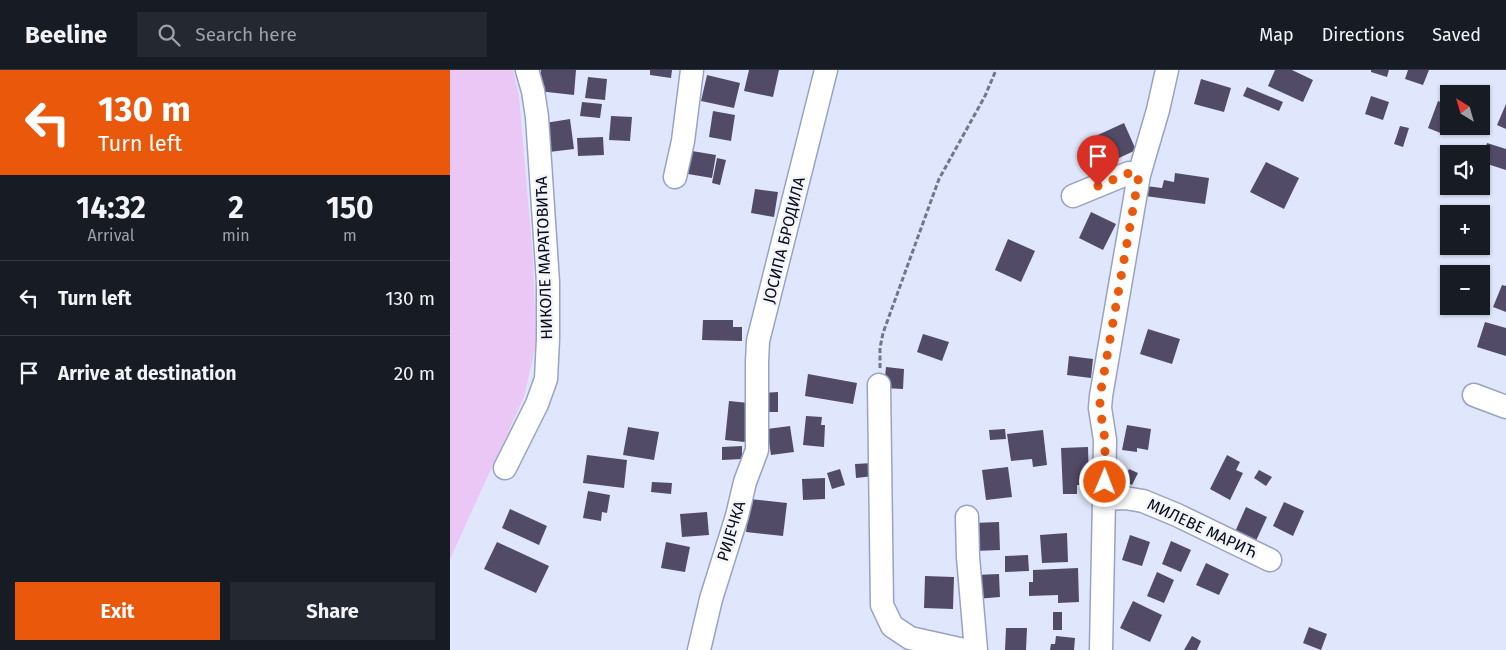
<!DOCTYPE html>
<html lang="en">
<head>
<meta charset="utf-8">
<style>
  body { margin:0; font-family:"Fira Sans",sans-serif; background:#242831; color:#f1f3f6; height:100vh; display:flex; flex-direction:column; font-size:19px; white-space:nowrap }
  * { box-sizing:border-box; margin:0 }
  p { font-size:16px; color:#9ea1a6 }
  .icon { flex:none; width:28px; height:28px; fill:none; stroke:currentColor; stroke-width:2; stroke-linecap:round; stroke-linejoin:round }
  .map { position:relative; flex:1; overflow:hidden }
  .drawer { display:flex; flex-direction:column; background:#171b24; width:450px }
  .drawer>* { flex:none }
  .hud { background:#ea580c; color:#fff; overflow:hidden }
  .needle { width:32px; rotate:323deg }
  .buttons { position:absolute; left:990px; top:15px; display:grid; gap:10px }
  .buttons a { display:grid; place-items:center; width:50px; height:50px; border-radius:0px; background:#171b24; box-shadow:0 1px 4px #0004; font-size:25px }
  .pin { position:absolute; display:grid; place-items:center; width:42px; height:42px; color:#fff; margin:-51px -21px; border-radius:50% 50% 50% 0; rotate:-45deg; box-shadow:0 0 5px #0007 }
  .pin .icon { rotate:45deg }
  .me { position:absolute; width:55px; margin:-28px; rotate:1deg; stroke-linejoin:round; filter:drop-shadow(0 0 4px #0008) }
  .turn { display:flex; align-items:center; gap:18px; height:105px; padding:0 15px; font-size:22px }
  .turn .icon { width:65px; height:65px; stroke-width:2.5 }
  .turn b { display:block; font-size:35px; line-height:42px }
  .eta { display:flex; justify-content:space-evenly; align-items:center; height:85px; text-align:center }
  .eta b { font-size:30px; font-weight:700; line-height:35px }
  .button { display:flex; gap:10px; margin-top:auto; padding:10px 15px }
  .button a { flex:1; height:58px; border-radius:0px; background:#ea580c; color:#fff; font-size:20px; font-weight:700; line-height:58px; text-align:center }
  .button a+a { background:#242831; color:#f1f3f6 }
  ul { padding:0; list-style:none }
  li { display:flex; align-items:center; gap:15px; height:75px; padding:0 15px; border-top:1px solid #363941 }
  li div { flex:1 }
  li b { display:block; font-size:19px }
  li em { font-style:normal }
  header { display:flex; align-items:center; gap:30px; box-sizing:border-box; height:70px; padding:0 25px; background:#171b24; border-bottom:1px solid #363941 }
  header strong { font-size:24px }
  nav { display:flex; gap:28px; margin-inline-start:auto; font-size:18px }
  .search { width:350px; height:45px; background:#242831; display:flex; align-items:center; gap:12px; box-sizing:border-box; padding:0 18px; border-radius:0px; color:#9ea1a6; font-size:19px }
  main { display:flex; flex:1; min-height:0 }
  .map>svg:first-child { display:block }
  .green { fill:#ebc7f5 }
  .building { fill:#524b68 }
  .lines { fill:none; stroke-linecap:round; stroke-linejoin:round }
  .minor-casing { stroke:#98a2c2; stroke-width:25 }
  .path { stroke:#727686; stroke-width:3; stroke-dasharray:5 2.5; stroke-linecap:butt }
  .minor { stroke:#fff; stroke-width:22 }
  .route { stroke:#ea580c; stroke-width:9; stroke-dasharray:0 16.2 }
  .labels { text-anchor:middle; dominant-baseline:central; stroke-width:5; stroke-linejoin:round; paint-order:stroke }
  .street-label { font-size:16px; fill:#090b16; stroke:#f2f4fb }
</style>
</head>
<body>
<header>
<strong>Beeline</strong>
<div class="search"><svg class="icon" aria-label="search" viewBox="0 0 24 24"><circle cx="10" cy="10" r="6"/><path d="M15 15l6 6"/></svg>Search here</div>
<nav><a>Map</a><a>Directions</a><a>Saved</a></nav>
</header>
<main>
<section class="drawer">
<div class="hud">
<div class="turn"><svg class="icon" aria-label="left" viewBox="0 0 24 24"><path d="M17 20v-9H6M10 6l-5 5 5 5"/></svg><div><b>130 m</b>Turn left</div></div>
</div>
<div class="eta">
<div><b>14:32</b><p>Arrival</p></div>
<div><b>2</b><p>min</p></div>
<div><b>150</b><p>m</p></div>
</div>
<ul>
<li><svg class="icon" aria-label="left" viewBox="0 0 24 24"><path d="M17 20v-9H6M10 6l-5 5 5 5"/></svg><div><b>Turn left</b></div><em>130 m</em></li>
<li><svg class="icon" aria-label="arrive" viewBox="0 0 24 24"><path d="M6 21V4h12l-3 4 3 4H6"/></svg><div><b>Arrive at destination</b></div><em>20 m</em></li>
</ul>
<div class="button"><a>Exit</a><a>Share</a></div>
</section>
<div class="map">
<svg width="1056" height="580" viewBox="0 0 1056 580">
  <rect width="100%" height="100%" fill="#e0e7fc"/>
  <path class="green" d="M 0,0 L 63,0 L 69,26 L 83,188 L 86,274 L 74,327 L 0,489 Z"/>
  <path class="building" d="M 91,0 L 126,0 L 124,25 L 88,21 Z
    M 200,0 L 222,0 L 221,8 L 200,5 Z
    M 299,0 L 329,0 L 323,27 L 294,21 Z
    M 825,0 L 842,0 L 863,10 L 853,32 L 818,16 Z
    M 921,0 L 939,0 L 937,7 L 921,2 Z
    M 958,0 L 979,0 L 973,15 L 955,9 Z
    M 257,5 L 290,13 L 284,38 L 251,31 Z
    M 138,7 L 157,9 L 155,30 L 135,28 Z
    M 751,9 L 781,18 L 774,42 L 744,34 Z
    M 797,17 L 833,32 L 829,41 L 793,26 Z
    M 921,26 L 939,32 L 933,50 L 915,44 Z
    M 988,31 L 999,35 L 999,50 L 993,64 L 978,58 Z
    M 132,32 L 152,34 L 150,48 L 130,46 Z
    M 1056,34 L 1056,59 L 1047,55 Z
    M 263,41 L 285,45 L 281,71 L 259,67 Z
    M 161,46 L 182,47 L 180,71 L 159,70 Z
    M 120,49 L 124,79 L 99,82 L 95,53 Z
    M 674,53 L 686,80 L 652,96 L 639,69 Z
    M 950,56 L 959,58 L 953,77 L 944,74 Z
    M 153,67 L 154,85 L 128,86 L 127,68 Z
    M 1037,73 L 1056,79 L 1056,100 L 1031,92 Z
    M 242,81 L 266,85 L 262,108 L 238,104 Z
    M 267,88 L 276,90 L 270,115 L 262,113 Z
    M 816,92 L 849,108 L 834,139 L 800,122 Z
    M 725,103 L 759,108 L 755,134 L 695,126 L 696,116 L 712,118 L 714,110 L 724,112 Z
    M 305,119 L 328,122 L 324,147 L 301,143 Z
    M 641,142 L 666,154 L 653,180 L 629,168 Z
    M 558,169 L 585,181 L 571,212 L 545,200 Z
    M 1052,215 L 1056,216 L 1056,242 L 1043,237 Z
    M 253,250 L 283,250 L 283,257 L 292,257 L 292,271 L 252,270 Z
    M 1035,252 L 1056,258 L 1056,286 L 1027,277 Z
    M 698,259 L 730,269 L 722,294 L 690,284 Z
    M 473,264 L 499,272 L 492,291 L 467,282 Z
    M 619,286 L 643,289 L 641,308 L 617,305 Z
    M 436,297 L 454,299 L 453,319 L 434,318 Z
    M 358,304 L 407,313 L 403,334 L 355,326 Z
    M 328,322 L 328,342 L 310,342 L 310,323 Z
    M 279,331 L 299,333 L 295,372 L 275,370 Z
    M 356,346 L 372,347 L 371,355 L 375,355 L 374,377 L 353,375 Z
    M 677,355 L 701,359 L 698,380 L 687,378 L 687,382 L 672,380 Z
    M 340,356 L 344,382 L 321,385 L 317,359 Z
    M 178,357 L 209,362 L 204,390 L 173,385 Z
    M 555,359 L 556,369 L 540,370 L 539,360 Z
    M 593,360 L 597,395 L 583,397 L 582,389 L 561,391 L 557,364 Z
    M 292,376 L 292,389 L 272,390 L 272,377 Z
    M 638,377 L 639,415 L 627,415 L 627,424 L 613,424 L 611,378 Z
    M 137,385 L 177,390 L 174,418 L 133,413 Z
    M 777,385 L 790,392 L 786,400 L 793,403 L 780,430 L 760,419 Z
    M 423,393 L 424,406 L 406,408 L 405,394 Z
    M 558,397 L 562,427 L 536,430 L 532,400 Z
    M 390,399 L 395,415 L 382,419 L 377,403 Z
    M 679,399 L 688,403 L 682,415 L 673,411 Z
    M 809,400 L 822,407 L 816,416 L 804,408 Z
    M 375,408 L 375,429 L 353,430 L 352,409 Z
    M 202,412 L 222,413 L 221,424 L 201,422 Z
    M 138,421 L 160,425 L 157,443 L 152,442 L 151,451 L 133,448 Z
    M 300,429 L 337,433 L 333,466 L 296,462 Z
    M 834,432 L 854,441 L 843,466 L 823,456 Z
    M 796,437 L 817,447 L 805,473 L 784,464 Z
    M 60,439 L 97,456 L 89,475 L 52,458 Z
    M 257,442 L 259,465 L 232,467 L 230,444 Z
    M 549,452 L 550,480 L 525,481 L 524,453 Z
    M 617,463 L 618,492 L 592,493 L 590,465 Z
    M 680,465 L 700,472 L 692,496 L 672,490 Z
    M 721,471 L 741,480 L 731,502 L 712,494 Z
    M 47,472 L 99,496 L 86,523 L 34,499 Z
    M 216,472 L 240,477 L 235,502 L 211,498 Z
    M 578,485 L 579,501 L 555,502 L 555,486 Z
    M 756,493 L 779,504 L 769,525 L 746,515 Z
    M 628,498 L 629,532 L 608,533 L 608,525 L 579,526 L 579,512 L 583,512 L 583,500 Z
    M 707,502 L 724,510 L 714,533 L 697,526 Z
    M 549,504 L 550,527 L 526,529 L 525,505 Z
    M 475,506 L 504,507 L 503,539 L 474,538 Z
    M 683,531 L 712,545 L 700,572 L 670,558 Z
    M 603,542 L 612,542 L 612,560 L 603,560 Z
    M 859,557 L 877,564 L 871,580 L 853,573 Z
    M 556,558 L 577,558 L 576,580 L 555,580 Z
    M 606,566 L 625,568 L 624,580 L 600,580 L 601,574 L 605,574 Z
    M 742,566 L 751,571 L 747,580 L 734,580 Z"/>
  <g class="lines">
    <g class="minor-casing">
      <path id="minor" d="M 225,107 L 233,71 L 242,0
        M 623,126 L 679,103 L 689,105
        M 429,315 L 432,535 L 442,556 L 460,568 L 514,580
        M 1024,325 L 1056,337
        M 55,398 L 87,334 L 96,309 L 98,269 L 98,212 L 87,47 L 83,21 L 77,0
        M 654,429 L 655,370 L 650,338 L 651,326 L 689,105 L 708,40 L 717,0
        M 517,447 L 518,487 L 526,580
        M 249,580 L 261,529 L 287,446 L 295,412 L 307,380 L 307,292 L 308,271 L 376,0
        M 651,580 L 654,429 L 675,428 L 693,431 L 727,445 L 820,490"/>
    </g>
    <path class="path" d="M 430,298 L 430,278 L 433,263 L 489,109 L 535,26 L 546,0"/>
    <use href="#minor" class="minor"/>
  </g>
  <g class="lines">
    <path class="route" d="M 648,116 L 679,103 L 689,105 L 650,326 L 650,338 L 655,370 L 655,412"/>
  </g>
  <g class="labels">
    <g class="street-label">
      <text transform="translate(334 170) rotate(-76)">ЈОСИПА БРОДИЛА</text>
      <text transform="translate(94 188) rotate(-92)">НИКОЛЕ МАРАТОВИЋА</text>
      <text transform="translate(752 458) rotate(25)">МИЛЕВЕ МАРИЋ</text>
      <text transform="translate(281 461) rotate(-73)">РИЈЕЧКА</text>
    </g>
  </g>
</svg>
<div class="buttons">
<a><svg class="needle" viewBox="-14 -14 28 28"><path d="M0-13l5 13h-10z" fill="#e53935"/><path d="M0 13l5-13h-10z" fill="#9ea1a6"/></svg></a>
<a><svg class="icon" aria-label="sound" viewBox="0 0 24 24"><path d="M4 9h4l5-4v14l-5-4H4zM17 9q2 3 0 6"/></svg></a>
<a>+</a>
<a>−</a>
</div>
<div class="pin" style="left:648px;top:116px;background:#d93025"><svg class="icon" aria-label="arrive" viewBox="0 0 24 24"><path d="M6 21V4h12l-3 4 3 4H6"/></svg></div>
<svg class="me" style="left:655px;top:412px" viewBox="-20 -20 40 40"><circle r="17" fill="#ea580c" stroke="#fff" stroke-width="3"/><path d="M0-11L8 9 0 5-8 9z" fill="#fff"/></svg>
</div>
</main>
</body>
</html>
